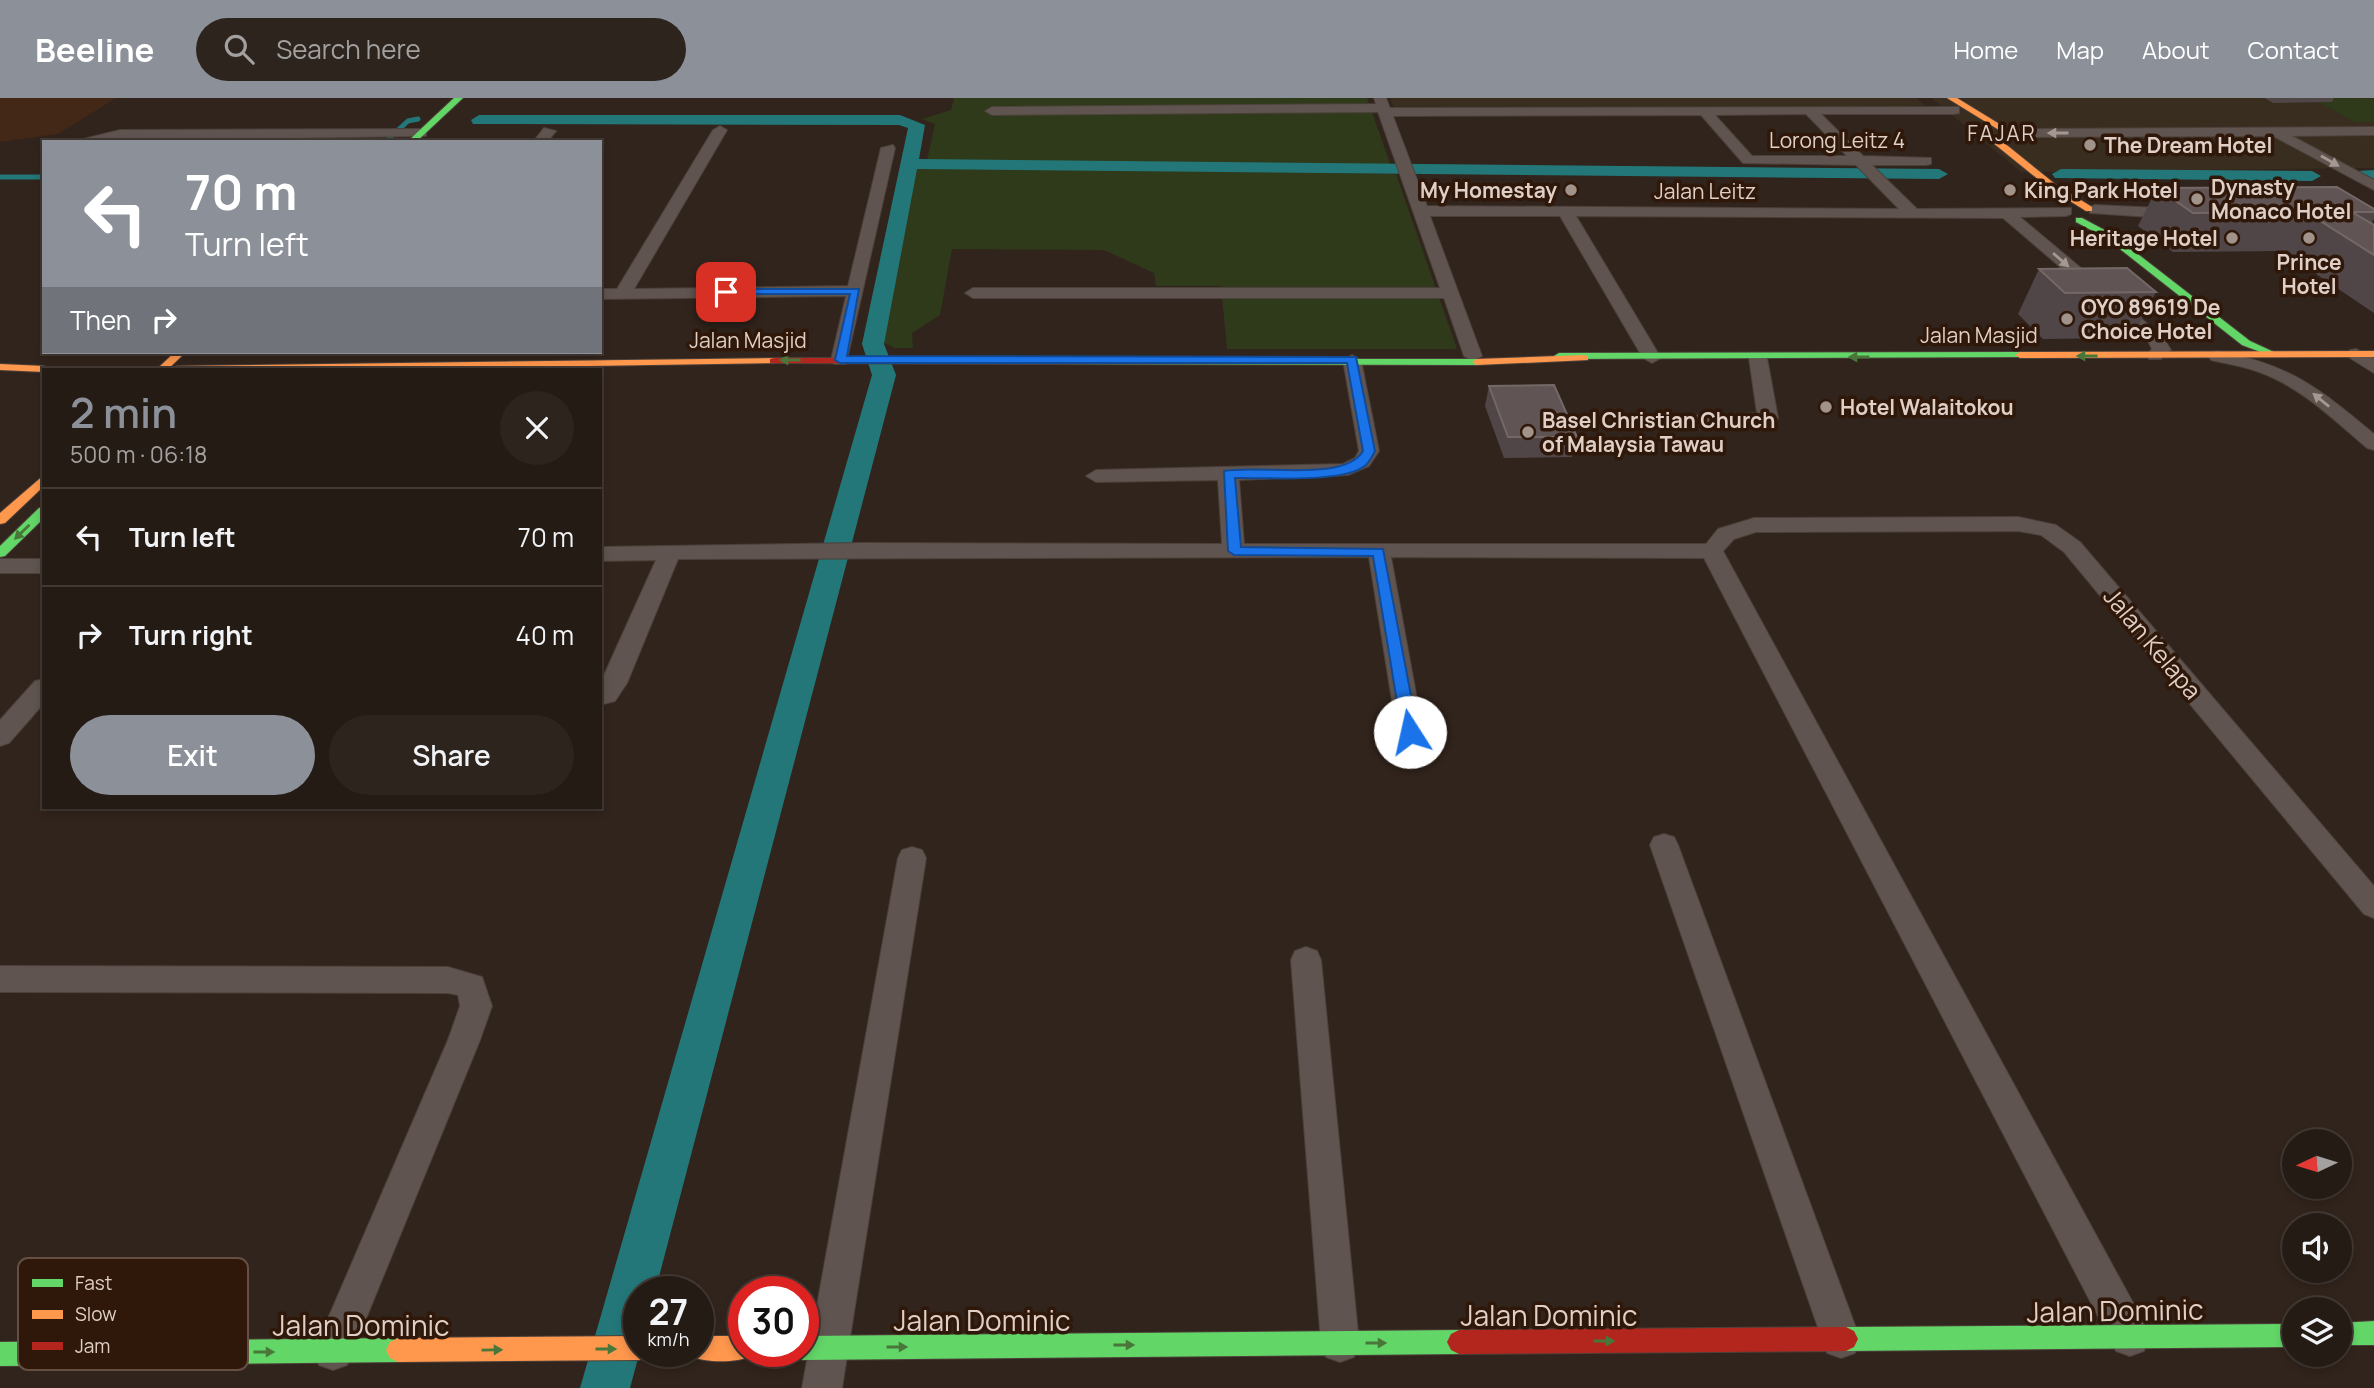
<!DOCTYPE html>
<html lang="en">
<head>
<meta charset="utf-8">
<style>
  body { margin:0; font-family:Manrope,sans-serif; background:#2d241e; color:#f1f3f6; height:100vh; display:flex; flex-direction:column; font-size:26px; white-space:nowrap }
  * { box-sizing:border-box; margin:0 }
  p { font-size:23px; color:#a3a1a0 }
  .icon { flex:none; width:38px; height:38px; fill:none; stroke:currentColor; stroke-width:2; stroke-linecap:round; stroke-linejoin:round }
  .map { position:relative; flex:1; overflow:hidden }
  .sheet { position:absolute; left:42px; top:270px; width:560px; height:441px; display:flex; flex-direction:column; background:#251b15; border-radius:0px; box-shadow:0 4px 10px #0003,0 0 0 2px #423934 }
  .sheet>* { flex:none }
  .top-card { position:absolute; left:42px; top:42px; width:560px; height:214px; border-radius:0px; box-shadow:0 4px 10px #0003,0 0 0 2px #423934; background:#8c9099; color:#fff; overflow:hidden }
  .needle { width:46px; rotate:266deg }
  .controls { position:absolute; left:2282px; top:1031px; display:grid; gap:14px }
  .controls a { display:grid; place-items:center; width:70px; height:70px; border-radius:50%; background:#251b15; box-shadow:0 4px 10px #0003,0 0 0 2px #423934; font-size:35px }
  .speed { position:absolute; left:623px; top:1178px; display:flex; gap:14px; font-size:35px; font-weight:700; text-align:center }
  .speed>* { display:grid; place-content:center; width:91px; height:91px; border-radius:50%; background:#251b15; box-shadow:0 4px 10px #0003,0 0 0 2px #423934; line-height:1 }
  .speed small { font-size:18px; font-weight:400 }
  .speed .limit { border:10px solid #d22; background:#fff; color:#111 }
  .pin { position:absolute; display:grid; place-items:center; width:60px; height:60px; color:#fff; margin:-30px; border-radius:14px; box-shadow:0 4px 10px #0006 }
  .me { position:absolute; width:77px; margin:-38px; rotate:350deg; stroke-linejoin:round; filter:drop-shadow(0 0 5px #0008) }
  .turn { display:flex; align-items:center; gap:24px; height:147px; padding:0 28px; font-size:32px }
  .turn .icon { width:91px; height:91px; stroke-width:2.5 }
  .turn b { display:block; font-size:49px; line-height:60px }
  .then { display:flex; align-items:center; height:66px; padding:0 28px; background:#0003; gap:14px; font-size:26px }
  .round { display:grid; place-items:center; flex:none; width:74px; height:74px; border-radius:37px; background:#2d241e }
  .overview { display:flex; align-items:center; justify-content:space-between; height:119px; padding:0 28px }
  h1 { font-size:42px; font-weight:600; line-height:52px; color:#8c9099 }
  .cta { display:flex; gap:14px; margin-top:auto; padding:14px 28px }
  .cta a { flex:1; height:80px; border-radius:42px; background:#8c9099; color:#fff; font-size:28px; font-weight:600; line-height:80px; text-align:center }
  .cta a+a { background:#2d241e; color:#f1f3f6 }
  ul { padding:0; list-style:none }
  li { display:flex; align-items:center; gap:21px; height:98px; padding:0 28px; border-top:2px solid #423934 }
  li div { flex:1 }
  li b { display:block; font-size:26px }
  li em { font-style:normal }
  header { display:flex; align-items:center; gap:42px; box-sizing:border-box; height:98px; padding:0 35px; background:#8c9099; color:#fff }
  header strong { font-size:33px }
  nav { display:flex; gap:38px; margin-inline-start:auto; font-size:24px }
  .search { width:490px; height:63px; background:#2d241e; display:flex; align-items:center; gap:18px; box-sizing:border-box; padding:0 24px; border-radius:38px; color:#a3a1a0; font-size:26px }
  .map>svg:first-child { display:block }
  .commercial { fill:#382d1f }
  .built { fill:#432717 }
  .green { fill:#2e3a19 }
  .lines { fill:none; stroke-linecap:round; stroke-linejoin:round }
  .stream { stroke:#237779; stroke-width:5 }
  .canal { fill:#237779; fill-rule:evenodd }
  .street-casing { stroke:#4c403a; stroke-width:2 }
  .fast-casing { stroke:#4c403a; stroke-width:2 }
  .slow-casing { stroke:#4c403a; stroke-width:2 }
  .jam-casing { stroke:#4c403a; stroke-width:2 }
  .street { fill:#5f544f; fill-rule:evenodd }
  .fast { fill:#63d668; fill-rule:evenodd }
  .slow { fill:#ff974d; fill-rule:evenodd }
  .jam { fill:#b3261e; fill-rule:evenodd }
  .wall { fill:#514647 }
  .building { fill:#605554; stroke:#746866; stroke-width:2 }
  .oneway { fill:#a59890 }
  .oneway2 { fill:#497739 }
  .route { fill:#1a73e8; stroke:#114b97; stroke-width:2 }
  .poi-dot { fill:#a2938a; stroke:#2f180a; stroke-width:2.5 }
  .labels { text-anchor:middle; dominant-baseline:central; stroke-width:7; stroke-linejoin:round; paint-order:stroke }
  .far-neighbourhood-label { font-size:21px; letter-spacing:2px; fill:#dfcfc6; stroke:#2f180a }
  .far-street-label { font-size:21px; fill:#dfcfc6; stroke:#2f180a }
  .far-poi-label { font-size:21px; font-weight:bold; fill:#dfcfc6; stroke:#2f180a; text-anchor:start }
  .street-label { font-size:24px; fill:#dfcfc6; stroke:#2f180a }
  .near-street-label { font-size:28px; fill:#dfcfc6; stroke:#2f180a }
  .key { fill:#2f180a; stroke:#644f42; stroke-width:2 }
  .key-label { font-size:19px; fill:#dfcfc6 }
</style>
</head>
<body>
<header>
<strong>Beeline</strong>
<div class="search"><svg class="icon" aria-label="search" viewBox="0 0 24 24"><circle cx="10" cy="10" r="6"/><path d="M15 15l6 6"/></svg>Search here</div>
<nav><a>Home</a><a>Map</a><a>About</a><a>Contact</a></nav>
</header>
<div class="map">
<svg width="2374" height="1290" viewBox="0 0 2374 1290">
  <rect width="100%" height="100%" fill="#31241c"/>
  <path class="commercial" d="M 1390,0 L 1917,0 L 1925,7 L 1909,9 L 1394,11 Z
    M 1931,0 L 2374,0 L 2374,70 L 2021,74 Z"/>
  <path class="built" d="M 0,0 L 116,0 L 58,36 L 0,44 Z"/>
  <path class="green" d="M 954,0 L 1367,0 L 1392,71 L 927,62 L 935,26 L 922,21 L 951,12 Z
    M 2323,0 L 2374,1 L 2374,24 L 2355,24 L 2319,4 L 2330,4 Z
    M 913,69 L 1396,76 L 1457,251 L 1227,251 L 1221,188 L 1156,188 L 1154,175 L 1104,152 L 952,151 L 940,217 L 912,235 L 913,250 L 895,250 L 882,244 Z"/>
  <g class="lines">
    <path class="stream" d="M 385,44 L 408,23 L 418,21
      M 0,79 L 44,79"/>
    <path class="canal" d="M 479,17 L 900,17 L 925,27 L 919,61 L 1939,71 L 1948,76 L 1939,81 L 917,71 L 884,246 L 896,277 L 655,1194 L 639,1194 L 640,1253 L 630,1290 L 580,1290 L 872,277 L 862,246 L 908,30 L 899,27 L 473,26 L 471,22 Z
      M 2061,71 L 2312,73 L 2321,78 L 2312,83 L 2055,80 L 2052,76 Z
      M 2374,72 L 2374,82 L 2358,81 L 2355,77 L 2358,73 Z"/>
    <g class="street-casing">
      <path id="street" d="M 1374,0 L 1386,0 L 1390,10 L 1959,9 L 1959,15 L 1954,16 L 1821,16 L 1863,58 L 1931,60 L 1931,66 L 1926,67 L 1872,67 L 1917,111 L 2071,110 L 2071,116 L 2066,118 L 2020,119 L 2162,238 L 2171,252 L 2161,261 L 2149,261 L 2146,257 L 2152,251 L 2149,245 L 2003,120 L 1576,118 L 1661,260 L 1652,265 L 1643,260 L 1560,118 L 1430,118 L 1482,258 L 1473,263 L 1464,258 L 1444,200 L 973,200 L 965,195 L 973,190 L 1440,190 L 1378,14 L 992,17 L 985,13 L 992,9 L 1376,6 ZM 1806,16 L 1847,58 L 1752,58 L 1715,17 ZM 1701,17 L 1743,65 L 1856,67 L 1899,111 L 1427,108 L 1393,18 Z
        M 720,28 L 727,32 L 634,191 L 848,188 L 881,50 L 893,47 L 895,50 L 846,266 L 834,266 L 831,262 L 846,198 L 600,201 L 600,191 L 617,191 L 713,32 Z
        M 2374,29 L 2374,37 L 2292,38 L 2374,82 L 2374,92 L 2273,38 L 2019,39 L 2012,35 L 2019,31 Z
        M 544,30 L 556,33 L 547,44 L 533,44 Z
        M 421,31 L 426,32 L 426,38 L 75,43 L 120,32 Z
        M 2095,107 L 2181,111 L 2189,116 L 2181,121 L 2090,115 L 2090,109 Z
        M 2356,251 L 2374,260 L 2374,275 L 2350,260 L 2347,256 L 2350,252 Z
        M 2217,253 C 2289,266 2319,290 2374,336 L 2374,352 L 2367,350 C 2334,322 2301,289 2259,274 C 2243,268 2227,266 2211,262 L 2208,258 L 2211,254 Z
        M 1758,255 L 1767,260 L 1778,320 L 1775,324 L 1691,327 L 1688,323 L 1698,317 L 1757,315 L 1749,260 Z
        M 1352,257 L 1361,262 L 1379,353 L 1369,368 L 1348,377 L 1239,382 L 1244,446 L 1706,446 L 1718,431 L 1754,420 L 2018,419 L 2056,427 L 2080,444 L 2374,788 L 2374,820 L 2364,816 L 2064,454 L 2041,437 L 2018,433 L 1756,434 L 1734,441 L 1723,453 L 2144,1225 L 2149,1239 L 2144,1253 L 2130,1258 L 2116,1253 L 1704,460 L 1391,459 L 1423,634 L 1419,640 L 1410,643 L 1401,640 L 1397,634 L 1369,459 L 678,461 L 627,585 L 615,603 L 600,607 L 600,586 L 656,462 L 600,463 L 600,449 L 862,445 L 1222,446 L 1218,382 L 1096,384 L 1086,378 L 1096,372 L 1343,366 L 1355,360 L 1359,353 L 1343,262 Z
        M 0,461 L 44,461 L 44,475 L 0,475 Z
        M 44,581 L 44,605 L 9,645 L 0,648 L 0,622 L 35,583 Z
        M 1664,736 L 1674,739 L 1678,747 L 1860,1241 L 1855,1255 L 1841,1260 L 1827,1255 L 1822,1241 L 1650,747 L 1654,739 Z
        M 912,749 L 922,752 L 926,760 L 842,1290 L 802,1290 L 898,760 L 902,752 Z
        M 1306,849 L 1317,853 L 1321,862 L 1359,1245 L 1354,1259 L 1340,1264 L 1326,1259 L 1321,1245 L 1291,862 L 1295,853 Z
        M 0,868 L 448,869 L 482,879 L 492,908 L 480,942 L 347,1267 L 333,1272 L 319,1267 L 314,1253 L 448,942 L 460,908 L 458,897 L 448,895 L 0,894 Z"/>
    </g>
    <g class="fast-casing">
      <path id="fast" d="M 454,0 L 463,0 L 416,44 L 407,44 Z
        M 2076,120 L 2082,120 L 2112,136 L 2250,243 L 2276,255 L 2271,258 L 2242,247 L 2106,140 L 2076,124 Z
        M 2020,254 L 2025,257 L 2024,259 L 1559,261 L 1554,258 L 1559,255 Z
        M 1041,261 L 1477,261 L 1482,264 L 1477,267 L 1045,266 L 1040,263 Z
        M 44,409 L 44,420 L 5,458 L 0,459 L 0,448 L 39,410 Z
        M 2374,1223 L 2374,1247 L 2340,1247 L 2340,1225 Z
        M 2294,1226 L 2294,1249 L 1846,1253 L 1838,1249 L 1834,1241 L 1838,1233 L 1846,1229 Z
        M 1459,1232 L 1467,1236 L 1471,1244 L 1467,1252 L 1459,1256 L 803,1262 L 795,1258 L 793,1253 L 803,1253 L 803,1238 Z
        M 398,1240 L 406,1244 L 410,1252 L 406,1260 L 398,1264 L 0,1268 L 0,1244 Z"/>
    </g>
    <g class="slow-casing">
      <path id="slow" d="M 1947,0 L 1957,0 L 2006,30 L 1999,32 Z
        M 1987,36 L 1993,36 L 2055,86 L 2092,109 L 2092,113 L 2086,113 L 2049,90 L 1987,40 Z
        M 2374,253 L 2374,259 L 2020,260 L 2015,257 L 2020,254 Z
        M 175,254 L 186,254 L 168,271 L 157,271 Z
        M 1584,257 L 1588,258 L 1588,262 L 1477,267 L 1472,264 L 1477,261 Z
        M 774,260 L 778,261 L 778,265 L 405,271 L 171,271 L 177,268 Z
        M 0,266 L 44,268 L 50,271 L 44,271 L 44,274 L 0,272 Z
        M 44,377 L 44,388 L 5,425 L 0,426 L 0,415 Z
        M 639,1238 L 639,1253 L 649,1253 L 647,1258 L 639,1262 L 398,1264 L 390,1260 L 386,1252 L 390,1244 L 398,1240 Z
        M 698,1238 L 744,1238 L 744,1253 L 754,1253 L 752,1258 C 736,1265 706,1265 690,1258 L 688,1253 L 698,1253 Z"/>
    </g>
    <g class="jam-casing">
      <path id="jam" d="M 774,260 L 1045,260 L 1050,263 L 1045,266 L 770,265 L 770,261 Z
        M 1846,1229 L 1854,1233 L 1858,1241 L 1854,1249 L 1846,1253 L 1459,1256 L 1451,1252 L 1447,1244 L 1451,1236 L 1459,1232 Z"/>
    </g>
    <use href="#street" class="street"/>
    <use href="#fast" class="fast"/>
    <use href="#slow" class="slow"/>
    <use href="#jam" class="jam"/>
  </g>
  <path class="wall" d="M 2265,0 L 2334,0 L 2332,4 L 2273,5 Z
    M 2157,90 L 2374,111 L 2374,121 L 2371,126 L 2374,127 L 2374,215 L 2282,153 L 2173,154 L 2138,128 Z
    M 2039,171 L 2156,194 L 2132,240 L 2043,241 L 2018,216 Z
    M 1489,288 L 1577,339 L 1572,359 L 1504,360 L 1485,308 Z"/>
  <path class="building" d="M 2337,89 L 2374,111 L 2374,114 L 2352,114 L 2374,127 L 2374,157 L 2306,114 L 2193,115 L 2157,90 Z
    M 2127,170 L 2156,194 L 2065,195 L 2039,171 Z
    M 1554,287 L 1577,339 L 1508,339 L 1489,288 Z"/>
  <defs><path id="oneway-solid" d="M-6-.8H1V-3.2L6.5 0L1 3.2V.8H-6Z" transform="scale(1.75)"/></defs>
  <g class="oneway">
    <use href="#oneway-solid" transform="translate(2058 35) rotate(180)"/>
    <use href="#oneway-solid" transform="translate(2330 63) rotate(30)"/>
    <use href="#oneway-solid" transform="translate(2061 162) rotate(41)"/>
    <use href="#oneway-solid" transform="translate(2321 302) rotate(-141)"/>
  </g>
  <g class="oneway2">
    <use href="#oneway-solid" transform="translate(2087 258) rotate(180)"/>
    <use href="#oneway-solid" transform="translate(1859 259) rotate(180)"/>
    <use href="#oneway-solid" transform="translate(790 262) rotate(180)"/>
    <use href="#oneway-solid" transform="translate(22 434) rotate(136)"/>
    <use href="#oneway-solid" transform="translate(1604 1243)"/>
    <use href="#oneway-solid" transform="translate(1376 1245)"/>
    <use href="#oneway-solid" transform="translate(1124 1247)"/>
    <use href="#oneway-solid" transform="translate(897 1249)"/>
    <use href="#oneway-solid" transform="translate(606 1251)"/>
    <use href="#oneway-solid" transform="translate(492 1252) rotate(-1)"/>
    <use href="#oneway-solid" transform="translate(264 1254)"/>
  </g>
  <path class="route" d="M 726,191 L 859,191 L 847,258 L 1356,259 L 1375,353 C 1373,357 1370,363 1366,367 C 1344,386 1265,379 1235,380 L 1241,449 L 1383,451 L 1418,634 L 1416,638 L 1410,639 L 1402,634 L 1373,458 L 1234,457 L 1228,453 L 1224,373 C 1258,366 1344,385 1363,353 L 1347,265 L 840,265 L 835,262 L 850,196 L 723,196 L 723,192 Z"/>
  <g class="poi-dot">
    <circle cx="2090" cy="47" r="7"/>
    <circle cx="1571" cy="92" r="7"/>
    <circle cx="2010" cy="92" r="7"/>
    <circle cx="2197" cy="101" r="7"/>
    <circle cx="2232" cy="140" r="7"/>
    <circle cx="2309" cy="140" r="7"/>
    <circle cx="2067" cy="221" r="7"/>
    <circle cx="1826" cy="309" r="7"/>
    <circle cx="1528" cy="334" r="7"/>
  </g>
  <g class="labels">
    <g class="far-neighbourhood-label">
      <text x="2002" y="35">FAJAR</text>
    </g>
    <g class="far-street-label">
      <text x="1837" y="42">Lorong Leitz 4</text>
      <text x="1705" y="93">Jalan Leitz</text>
      <text x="1979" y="237">Jalan Masjid</text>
      <text x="748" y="242">Jalan Masjid</text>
    </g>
    <g class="far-poi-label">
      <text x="2104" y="47">The Dream Hotel</text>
      <text x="2211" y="89">Dynasty<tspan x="2211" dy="24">Monaco Hotel</tspan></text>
      <text x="1557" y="92" text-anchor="end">My Homestay</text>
      <text x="2024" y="92">King Park Hotel</text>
      <text x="2218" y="140" text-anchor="end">Heritage Hotel</text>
      <text x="2309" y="164" text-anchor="middle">Prince<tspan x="2309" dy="24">Hotel</tspan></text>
      <text x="2081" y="209">OYO 89619 De<tspan x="2081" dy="24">Choice Hotel</tspan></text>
      <text x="1840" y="309">Hotel Walaitokou</text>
      <text x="1542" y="322">Basel Christian Church<tspan x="1542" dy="24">of Malaysia Tawau</tspan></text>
    </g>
    <g class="street-label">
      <text transform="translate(2153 545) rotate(50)">Jalan Kelapa</text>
    </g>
    <g class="near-street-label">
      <text transform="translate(2115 1212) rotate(-1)">Jalan Dominic</text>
      <text x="1549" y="1217">Jalan Dominic</text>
      <text x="982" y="1222">Jalan Dominic</text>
      <text x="361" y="1227">Jalan Dominic</text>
    </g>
  </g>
  <rect x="18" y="1160" width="230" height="112" rx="10" class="key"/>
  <rect x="32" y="1181" width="31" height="8" fill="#63d668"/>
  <rect x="32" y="1212" width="31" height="9" fill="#ff974d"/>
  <rect x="32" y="1244" width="31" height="8" fill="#b3261e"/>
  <g class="key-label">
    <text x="75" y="1192">Fast</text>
    <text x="75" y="1223">Slow</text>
    <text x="75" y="1255">Jam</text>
  </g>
</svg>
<div class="controls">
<a><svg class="needle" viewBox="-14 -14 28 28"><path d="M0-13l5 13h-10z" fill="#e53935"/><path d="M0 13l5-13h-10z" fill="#a3a1a0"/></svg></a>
<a><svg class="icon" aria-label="sound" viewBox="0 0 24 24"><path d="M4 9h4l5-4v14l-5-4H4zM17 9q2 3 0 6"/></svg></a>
<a><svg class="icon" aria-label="layers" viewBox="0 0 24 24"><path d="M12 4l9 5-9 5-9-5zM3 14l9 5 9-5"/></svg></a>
</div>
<div class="speed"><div>27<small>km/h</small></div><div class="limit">30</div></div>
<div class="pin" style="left:726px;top:194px;background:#d93025"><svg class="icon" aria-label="arrive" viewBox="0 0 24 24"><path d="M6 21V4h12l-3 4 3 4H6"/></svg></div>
<svg class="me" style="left:1410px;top:634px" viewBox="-20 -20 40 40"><circle r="19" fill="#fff"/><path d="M0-13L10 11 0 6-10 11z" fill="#1a73e8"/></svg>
<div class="top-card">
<div class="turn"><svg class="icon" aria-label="left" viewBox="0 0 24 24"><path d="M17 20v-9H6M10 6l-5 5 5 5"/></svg><div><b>70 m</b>Turn left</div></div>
<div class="then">Then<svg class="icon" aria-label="right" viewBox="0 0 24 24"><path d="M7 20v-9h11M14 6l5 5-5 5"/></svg></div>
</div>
<section class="sheet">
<div class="overview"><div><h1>2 min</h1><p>500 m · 06:18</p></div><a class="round"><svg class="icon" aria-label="close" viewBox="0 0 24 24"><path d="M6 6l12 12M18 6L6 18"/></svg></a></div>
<ul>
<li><svg class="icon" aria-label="left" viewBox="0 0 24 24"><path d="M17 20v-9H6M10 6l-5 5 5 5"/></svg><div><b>Turn left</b></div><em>70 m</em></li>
<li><svg class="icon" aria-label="right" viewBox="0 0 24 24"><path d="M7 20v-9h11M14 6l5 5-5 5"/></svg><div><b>Turn right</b></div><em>40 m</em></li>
</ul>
<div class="cta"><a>Exit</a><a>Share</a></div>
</section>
</div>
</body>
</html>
